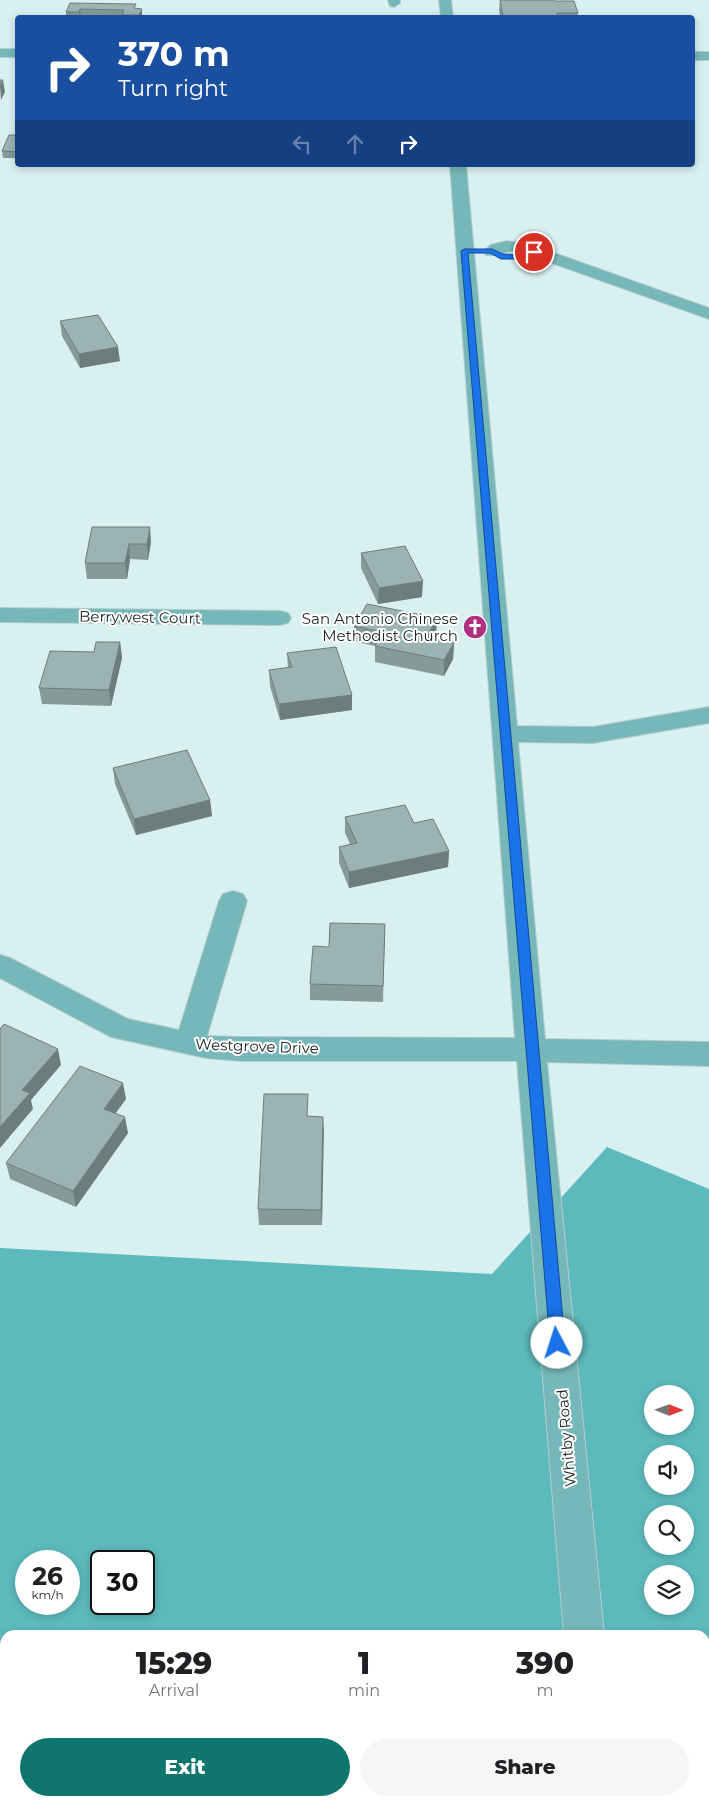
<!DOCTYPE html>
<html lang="en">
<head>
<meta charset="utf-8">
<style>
  body { margin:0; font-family:Montserrat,sans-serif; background:#f6f6f6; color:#202124; height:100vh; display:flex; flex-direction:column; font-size:19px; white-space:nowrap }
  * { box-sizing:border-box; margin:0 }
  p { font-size:16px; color:#757577 }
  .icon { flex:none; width:28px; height:28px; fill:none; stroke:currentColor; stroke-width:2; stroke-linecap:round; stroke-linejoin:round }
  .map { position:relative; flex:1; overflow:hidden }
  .panel { position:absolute; left:0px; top:1630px; width:710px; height:176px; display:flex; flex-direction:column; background:#fff; border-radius:15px 15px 0 0; box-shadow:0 2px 8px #0003 }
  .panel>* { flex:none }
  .guide { position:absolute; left:15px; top:15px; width:680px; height:152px; border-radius:5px; box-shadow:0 2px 8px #0003; background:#1a4fa0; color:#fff; overflow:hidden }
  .needle { width:32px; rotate:91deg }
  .fabs { position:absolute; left:644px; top:1385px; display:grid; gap:10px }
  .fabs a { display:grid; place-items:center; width:50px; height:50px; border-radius:50%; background:#fff; box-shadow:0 2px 8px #0003; font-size:25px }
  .speed { position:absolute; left:15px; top:1550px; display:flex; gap:10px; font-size:25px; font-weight:700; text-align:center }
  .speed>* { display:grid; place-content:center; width:65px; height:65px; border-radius:50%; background:#fff; box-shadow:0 2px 8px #0003; line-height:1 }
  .speed small { font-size:12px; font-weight:400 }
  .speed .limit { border:2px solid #111; border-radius:8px; background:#fff; color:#111 }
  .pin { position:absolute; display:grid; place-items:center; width:42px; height:42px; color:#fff; margin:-21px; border:2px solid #fff; border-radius:50%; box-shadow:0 1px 5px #0007 }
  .me { position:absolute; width:55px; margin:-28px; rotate:355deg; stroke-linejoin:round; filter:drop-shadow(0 0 4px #0008) }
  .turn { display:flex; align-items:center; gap:18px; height:105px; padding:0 20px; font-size:22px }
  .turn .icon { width:65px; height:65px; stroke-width:2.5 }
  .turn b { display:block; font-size:35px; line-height:42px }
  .lanes { display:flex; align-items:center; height:48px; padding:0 20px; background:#0003; justify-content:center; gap:25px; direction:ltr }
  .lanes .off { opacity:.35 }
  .eta { display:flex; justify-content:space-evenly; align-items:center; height:85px; text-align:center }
  .eta b { font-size:30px; font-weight:800; line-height:35px }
  .button { display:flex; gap:10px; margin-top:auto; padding:10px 20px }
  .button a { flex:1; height:58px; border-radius:30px; background:#0f766e; color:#fff; font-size:20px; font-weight:800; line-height:58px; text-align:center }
  .button a+a { background:#f6f6f6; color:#202124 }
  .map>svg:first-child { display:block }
  .forest { fill:#5dbabc; fill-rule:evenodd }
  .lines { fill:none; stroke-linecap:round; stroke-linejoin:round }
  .minor-casing { stroke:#b6cbcb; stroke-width:2 }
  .minor { fill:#76b8b9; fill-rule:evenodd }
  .wall { fill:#869a9a }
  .shaded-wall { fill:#6d7d7d }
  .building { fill:#9cb3b3; stroke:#6d7d7d }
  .route { fill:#1a73e8; stroke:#114b97 }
  .labels { text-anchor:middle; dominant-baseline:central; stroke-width:4; stroke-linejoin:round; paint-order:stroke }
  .street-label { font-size:15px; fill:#1b2424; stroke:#fff }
  .poi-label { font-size:15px; fill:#1b2424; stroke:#fff; text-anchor:end }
</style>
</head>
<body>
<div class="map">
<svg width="709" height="1806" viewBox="0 0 709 1806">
  <rect width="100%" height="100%" fill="#d8f0f0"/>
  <path class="forest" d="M 607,1147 L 709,1189 L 709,1806 L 0,1806 L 0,1248 L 492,1274 ZM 652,1394 L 685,1394 L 685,1426 L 652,1426 ZM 652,1454 L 685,1454 L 685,1486 L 652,1486 ZM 652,1514 L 685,1514 L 685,1546 L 652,1546 ZM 26,1561 L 69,1561 L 69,1604 L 26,1604 ZM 101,1561 L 144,1561 L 144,1604 L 101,1604 ZM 652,1574 L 685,1574 L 685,1606 L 652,1606 ZM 5,1635 L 705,1635 L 705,1801 L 5,1801 Z"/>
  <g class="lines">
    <g class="minor-casing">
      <path id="minor" d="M 388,0 L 400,0 L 400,3 L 394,7 L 390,6 Z
        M 439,0 L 451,0 L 453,18 L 441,18 Z
        M 0,49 L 18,49 L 18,57 L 0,57 Z
        M 692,52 L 709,52 L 709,60 L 692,60 Z
        M 450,165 L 466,165 L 517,726 L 593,727 L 709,707 L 709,723 L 593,743 L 518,742 L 545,1039 L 709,1042 L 709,1066 L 547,1062 L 604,1635 L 564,1635 L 517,1061 L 241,1061 L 206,1058 L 111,1037 L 0,978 L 0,955 L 10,958 L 128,1019 L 179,1030 L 219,901 L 223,894 L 233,891 L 243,894 L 247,901 L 207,1036 L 241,1037 L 515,1038 Z
        M 507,241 L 529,244 L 709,308 L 709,319 L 518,251 C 507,250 497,257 486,255 L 484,251 L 491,245 Z
        M 0,608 L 280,611 L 288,613 L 291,618 L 288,623 L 280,625 L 0,622 Z
        M 578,1801 L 620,1801 L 620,1806 L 578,1806 Z"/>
    </g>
    <use href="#minor" class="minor"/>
  </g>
  <path class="wall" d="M 500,0 L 554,1 L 578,13 L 577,18 L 500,18 L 499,10 Z
    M 70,3 L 136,8 L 142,18 L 66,18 L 66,12 Z
    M 18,135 L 18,158 L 3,158 L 2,151 Z
    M 60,321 L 120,361 L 80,368 L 62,336 Z
    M 92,527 L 151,542 L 148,560 L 130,559 L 127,579 L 87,579 L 85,563 Z
    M 361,553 L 422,597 L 378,604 L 361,568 Z
    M 437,618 L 436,634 L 434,639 L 454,643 L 453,659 L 444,676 L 375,662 L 375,646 L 354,641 L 354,626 Z
    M 120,642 L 122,658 L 111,706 L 42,704 L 39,688 L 94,652 Z
    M 287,653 L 352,695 L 352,710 L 280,720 L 270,686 L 269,670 L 288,668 Z
    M 113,768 L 210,800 L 212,816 L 136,835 L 115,784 Z
    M 345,817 L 414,823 L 449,851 L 448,867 L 349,888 L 339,863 L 339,847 L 350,844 L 345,833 Z
    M 385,924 L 383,1002 L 310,1000 L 310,984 L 329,947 Z
    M 126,1099 L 115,1113 L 128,1133 L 76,1207 L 10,1179 L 6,1163 Z
    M 308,1116 L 323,1117 L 322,1225 L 259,1225 L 258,1209 Z"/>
  <path class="shaded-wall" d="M 80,9 L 81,18 L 80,18 L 79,12 Z
    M 142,9 L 142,18 L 139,18 L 139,15 Z
    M 3,80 L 5,92 L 1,100 L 0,87 Z
    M 118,347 L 120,361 L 80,368 L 79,354 Z
    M 150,527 L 151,542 L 148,560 L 147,544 Z
    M 129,544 L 130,559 L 127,579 L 125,563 Z
    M 423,581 L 422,597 L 378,604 L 379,588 Z
    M 437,618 L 436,634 L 426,653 L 427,637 Z
    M 120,642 L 122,658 L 111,706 L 109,690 Z
    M 454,643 L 453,659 L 444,676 L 444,660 Z
    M 352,695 L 352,710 L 280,720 L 279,704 Z
    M 210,800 L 212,816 L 136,835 L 134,819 Z
    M 449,851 L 448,867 L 349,888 L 349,872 Z
    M 58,1049 L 61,1065 L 31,1100 L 33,1109 L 0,1148 L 0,1127 L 22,1090 Z
    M 123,1083 L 126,1099 L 107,1125 L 104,1109 Z
    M 125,1117 L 128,1133 L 76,1207 L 73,1191 Z
    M 323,1117 L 324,1132 L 322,1225 L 321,1210 Z"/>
  <path class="building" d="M 500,0 L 553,0 L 554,1 L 574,1 L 578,13 L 557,13 L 558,16 L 503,16 Z
    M 70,3 L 136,4 L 134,8 L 142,9 L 139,15 L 122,15 L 124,10 L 80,9 L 79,12 L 66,12 Z
    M 0,80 L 3,80 L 0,87 Z
    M 9,135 L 18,135 L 18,152 L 2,151 Z
    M 98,315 L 118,347 L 79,354 L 60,321 Z
    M 92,527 L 150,527 L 147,544 L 129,544 L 125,563 L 85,563 Z
    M 405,546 L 423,581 L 379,588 L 361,553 Z
    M 367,604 L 437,618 L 427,637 L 454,643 L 444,660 L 375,646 L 383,632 L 354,626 Z
    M 96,642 L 120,642 L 109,690 L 39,688 L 50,651 L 94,652 Z
    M 336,647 L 352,695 L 279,704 L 269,670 L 292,667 L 287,653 Z
    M 187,750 L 210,800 L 134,819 L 113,768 Z
    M 405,805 L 414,823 L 433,819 L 449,851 L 349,872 L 339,847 L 357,843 L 345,817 Z
    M 330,923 L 385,924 L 383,986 L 310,984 L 313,946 L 329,947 Z
    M 4,1024 L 58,1049 L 22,1090 L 30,1093 L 0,1127 L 0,1029 Z
    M 80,1066 L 123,1083 L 104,1109 L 125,1117 L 73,1191 L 6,1163 Z
    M 264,1094 L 308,1094 L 307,1116 L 323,1117 L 321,1210 L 258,1209 Z"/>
  <path class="route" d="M 464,249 L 492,249 L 503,254 L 524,255 L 534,250 L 537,252 L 525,259 L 501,259 L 490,253 L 468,253 L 565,1343 L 562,1347 L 557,1349 L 552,1347 L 550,1343 L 461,251 Z"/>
  <defs>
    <g id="church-disc" transform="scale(1.25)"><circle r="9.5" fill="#ae307f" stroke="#fff"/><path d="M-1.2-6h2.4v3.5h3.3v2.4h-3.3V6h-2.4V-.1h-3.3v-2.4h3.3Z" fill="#fff"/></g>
  </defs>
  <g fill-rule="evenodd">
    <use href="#church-disc" x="475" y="627"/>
  </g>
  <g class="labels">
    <g class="street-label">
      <text transform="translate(140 617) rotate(1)">Berrywest Court</text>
      <text transform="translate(257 1046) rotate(2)">Westgrove Drive</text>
      <text transform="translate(566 1438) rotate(-95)">Whitby Road</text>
    </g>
    <g class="poi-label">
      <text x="458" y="618">San Antonio Chinese<tspan x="458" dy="17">Methodist Church</tspan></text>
    </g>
  </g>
</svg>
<div class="fabs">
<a><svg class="needle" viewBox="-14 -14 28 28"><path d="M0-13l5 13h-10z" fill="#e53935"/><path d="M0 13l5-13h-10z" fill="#757577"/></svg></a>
<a><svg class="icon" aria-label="sound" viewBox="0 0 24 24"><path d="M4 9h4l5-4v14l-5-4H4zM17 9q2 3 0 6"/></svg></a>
<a><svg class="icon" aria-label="search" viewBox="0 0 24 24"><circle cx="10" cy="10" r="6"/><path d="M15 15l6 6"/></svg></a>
<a><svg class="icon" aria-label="layers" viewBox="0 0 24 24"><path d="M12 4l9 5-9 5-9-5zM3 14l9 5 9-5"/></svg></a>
</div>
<div class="speed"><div>26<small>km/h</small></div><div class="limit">30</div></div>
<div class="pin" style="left:534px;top:252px;background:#d93025"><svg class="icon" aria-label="arrive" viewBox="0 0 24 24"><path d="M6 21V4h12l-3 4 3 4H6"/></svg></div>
<svg class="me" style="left:557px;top:1343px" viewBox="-20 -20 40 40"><circle r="19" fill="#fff"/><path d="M0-13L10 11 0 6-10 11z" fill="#1a73e8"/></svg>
<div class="guide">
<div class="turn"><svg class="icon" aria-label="right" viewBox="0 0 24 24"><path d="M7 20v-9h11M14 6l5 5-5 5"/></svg><div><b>370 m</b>Turn right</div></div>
<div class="lanes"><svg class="icon off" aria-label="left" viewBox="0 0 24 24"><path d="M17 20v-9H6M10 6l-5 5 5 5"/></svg><svg class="icon off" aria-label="ahead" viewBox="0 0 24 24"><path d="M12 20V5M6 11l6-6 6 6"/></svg><svg class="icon" aria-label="right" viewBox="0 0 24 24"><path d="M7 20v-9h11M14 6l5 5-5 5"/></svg></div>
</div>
<section class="panel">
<div class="eta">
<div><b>15:29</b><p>Arrival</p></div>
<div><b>1</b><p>min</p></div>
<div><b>390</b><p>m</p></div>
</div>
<div class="button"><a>Exit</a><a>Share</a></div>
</section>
</div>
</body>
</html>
